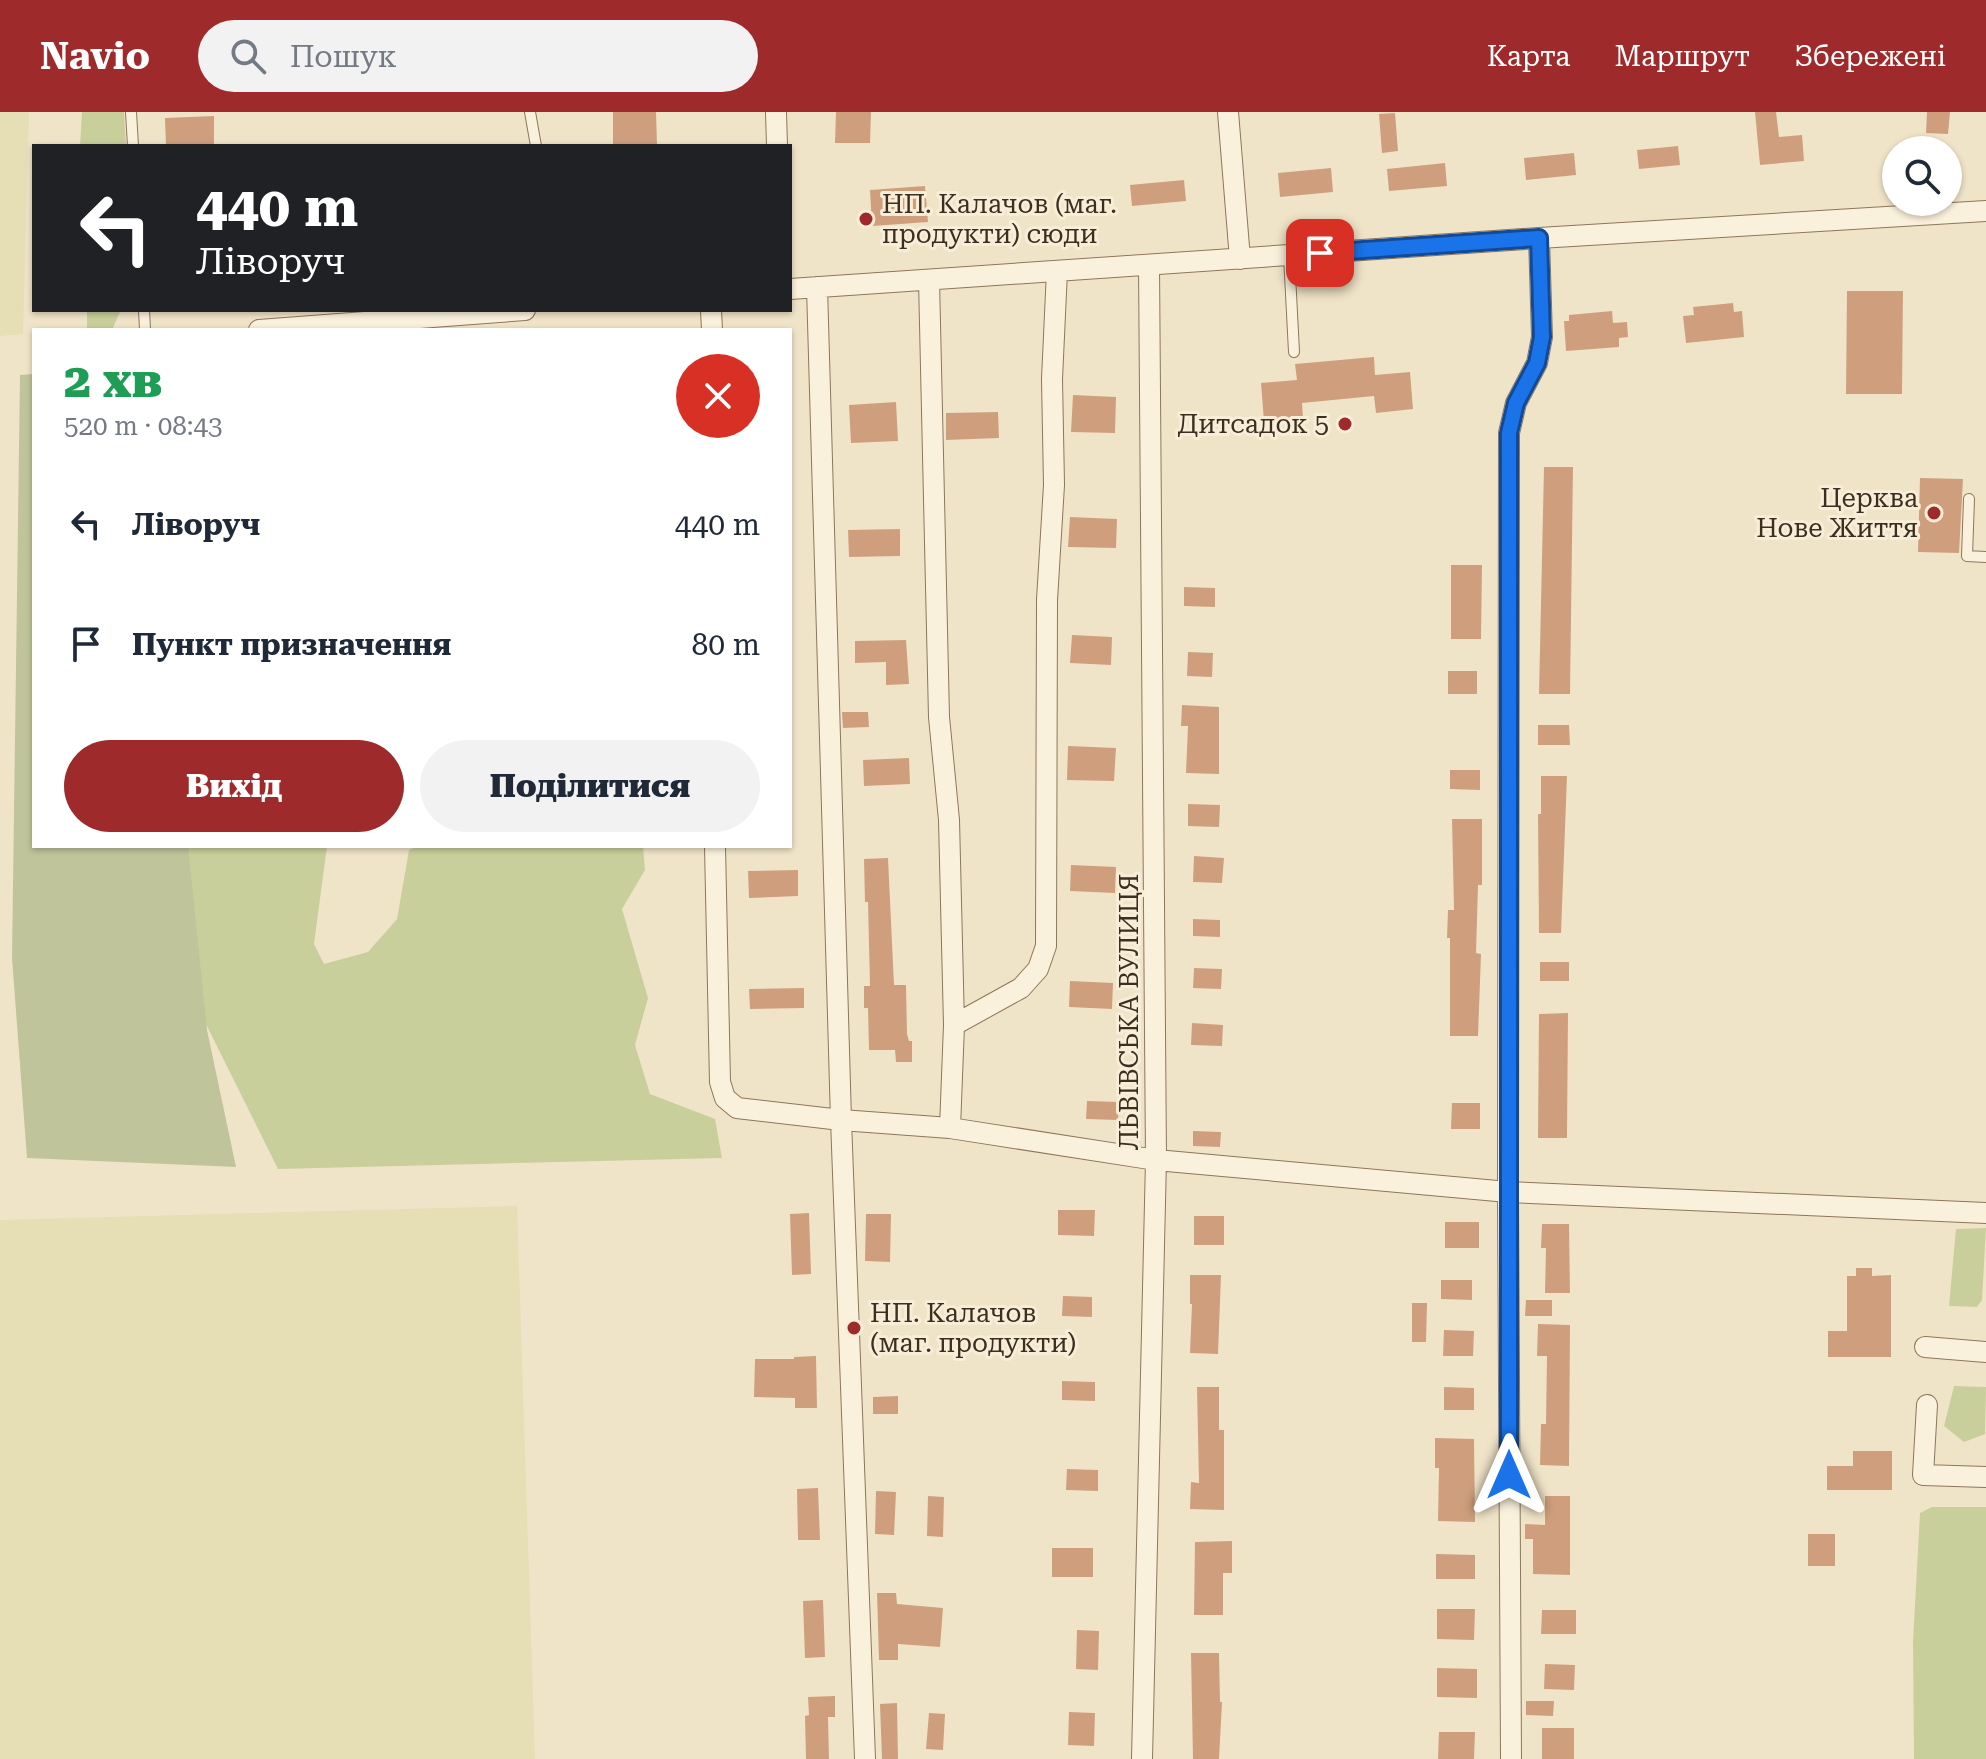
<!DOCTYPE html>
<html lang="uk">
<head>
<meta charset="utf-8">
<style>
  body { margin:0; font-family:"Roboto Serif",serif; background:#f2f2f3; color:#1f2937; height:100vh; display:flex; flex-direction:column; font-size:30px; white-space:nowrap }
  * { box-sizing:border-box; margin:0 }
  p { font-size:26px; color:#747a83 }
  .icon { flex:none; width:44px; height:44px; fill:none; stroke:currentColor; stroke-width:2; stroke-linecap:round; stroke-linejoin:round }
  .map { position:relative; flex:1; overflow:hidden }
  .drawer { position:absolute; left:32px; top:216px; width:760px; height:520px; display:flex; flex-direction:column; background:#fff; border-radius:0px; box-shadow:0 2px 6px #0004 }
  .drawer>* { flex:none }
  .hud { position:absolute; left:32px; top:32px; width:760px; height:168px; border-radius:0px; box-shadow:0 2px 6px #0004; background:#202124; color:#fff; overflow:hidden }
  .tools { position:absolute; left:1882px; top:24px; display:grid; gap:16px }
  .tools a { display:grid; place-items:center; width:80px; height:80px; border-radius:50%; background:#fff; box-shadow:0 2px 6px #0004; font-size:40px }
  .pin { position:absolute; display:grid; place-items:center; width:68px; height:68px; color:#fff; margin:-34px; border-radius:16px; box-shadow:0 4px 12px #0006 }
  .me { position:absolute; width:88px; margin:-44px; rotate:0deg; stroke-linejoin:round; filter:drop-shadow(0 0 6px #0008) }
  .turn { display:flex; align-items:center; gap:28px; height:168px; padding:0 32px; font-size:36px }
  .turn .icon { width:104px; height:104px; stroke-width:2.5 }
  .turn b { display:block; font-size:56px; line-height:68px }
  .round { display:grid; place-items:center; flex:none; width:84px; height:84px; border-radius:42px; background:#f2f2f3 }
  .headline { display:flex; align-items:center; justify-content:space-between; height:136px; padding:0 32px }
  h1 { font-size:48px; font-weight:800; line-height:60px; color:#1e9e55 }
  .button { display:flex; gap:16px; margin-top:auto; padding:16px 32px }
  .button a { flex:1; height:92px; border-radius:48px; background:#9e2a2b; color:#fff; font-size:32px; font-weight:800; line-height:92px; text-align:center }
  .button a+a { background:#f2f2f3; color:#1f2937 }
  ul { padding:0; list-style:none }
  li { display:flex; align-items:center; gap:24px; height:120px; padding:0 32px }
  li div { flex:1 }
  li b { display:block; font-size:30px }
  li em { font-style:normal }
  header { display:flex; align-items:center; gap:48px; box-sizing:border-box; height:112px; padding:0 40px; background:#9e2a2b; color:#fff }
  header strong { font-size:38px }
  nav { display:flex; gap:44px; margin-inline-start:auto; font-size:28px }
  .search { width:560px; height:72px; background:#f2f2f3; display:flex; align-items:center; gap:20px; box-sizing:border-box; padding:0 28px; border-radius:44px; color:#747a83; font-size:30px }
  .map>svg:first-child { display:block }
  .farmland { fill:#e6deb5 }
  .green { fill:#c9cf9b }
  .cemetery { fill:#bfc49a }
  .building { fill:#cf9f7d }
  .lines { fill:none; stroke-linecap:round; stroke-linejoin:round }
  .service-casing { stroke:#8d765c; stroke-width:12 }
  .minor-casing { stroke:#8d765c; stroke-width:22 }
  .service { stroke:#faf1dc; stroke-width:10 }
  .minor { stroke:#faf1dc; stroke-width:20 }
  .route-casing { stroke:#114b97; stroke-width:20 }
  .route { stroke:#1a73e8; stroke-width:14 }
  .poi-dot { fill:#9e2a2b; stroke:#f7eed8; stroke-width:3 }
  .labels { text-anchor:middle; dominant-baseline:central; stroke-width:6; stroke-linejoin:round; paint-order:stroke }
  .poi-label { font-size:26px; fill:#3d2e20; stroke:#f7eed8; text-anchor:start }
  .street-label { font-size:26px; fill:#3d2e20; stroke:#f7eed8 }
</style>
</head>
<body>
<header>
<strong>Navio</strong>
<div class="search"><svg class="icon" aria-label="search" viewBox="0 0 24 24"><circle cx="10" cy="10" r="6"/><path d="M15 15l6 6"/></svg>Пошук</div>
<nav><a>Карта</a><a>Маршрут</a><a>Збережені</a></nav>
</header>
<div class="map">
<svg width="1986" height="1647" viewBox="0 0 1986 1647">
  <rect width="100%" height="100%" fill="#f0e4c8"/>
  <path class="farmland" d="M 0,0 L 29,0 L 23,222 L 0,224 Z
    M 517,1094 L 535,1647 L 0,1647 L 0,1108 Z"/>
  <path class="green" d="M 82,0 L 124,0 L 126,34 L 80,34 Z
    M 87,198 L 121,198 L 112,218 L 87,216 Z
    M 159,734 L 327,734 L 314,832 L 324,852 L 368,840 L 397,807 L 409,738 L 419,734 L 643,734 L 645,758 L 622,797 L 648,886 L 635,933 L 650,982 L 715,1007 L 722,1046 L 278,1057 L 190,880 Z
    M 1986,1116 L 1982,1188 L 1977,1195 L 1949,1194 L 1956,1117 Z
    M 1954,1274 L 1986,1275 L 1985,1322 L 1964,1330 L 1944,1314 Z
    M 1932,1395 L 1986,1395 L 1986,1647 L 1914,1647 L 1913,1530 L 1920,1401 Z"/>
  <path class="cemetery" d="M 34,262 L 34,734 L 188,734 L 207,918 L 236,1055 L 27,1046 L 12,846 L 20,263 Z"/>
  <path class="building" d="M 613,0 L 656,0 L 657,32 L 613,33 Z
    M 836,0 L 871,0 L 870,31 L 835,31 Z
    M 1755,0 L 1776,0 L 1779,25 L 1802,23 L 1804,49 L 1760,53 Z
    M 1927,0 L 1950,0 L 1948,22 L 1926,21 Z
    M 1395,1 L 1398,39 L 1382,41 L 1379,2 Z
    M 214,4 L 214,34 L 166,34 L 165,6 Z
    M 1678,34 L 1680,53 L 1639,57 L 1637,38 Z
    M 1574,41 L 1576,63 L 1526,68 L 1524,46 Z
    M 1445,51 L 1447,74 L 1389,79 L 1387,57 Z
    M 1331,56 L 1333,80 L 1280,85 L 1278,61 Z
    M 1184,68 L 1186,89 L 1132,94 L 1130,73 Z
    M 925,74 L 928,110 L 872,114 L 870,78 Z
    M 1847,179 L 1903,179 L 1902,282 L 1846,282 Z
    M 1733,191 L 1734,200 L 1742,199 L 1744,225 L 1686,231 L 1683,204 L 1694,203 L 1693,195 Z
    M 1612,199 L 1613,211 L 1627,210 L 1628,225 L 1619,226 L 1619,235 L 1566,239 L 1564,209 L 1569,209 L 1569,203 Z
    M 1374,245 L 1375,263 L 1410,260 L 1413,297 L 1376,301 L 1374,284 L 1302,291 L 1303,306 L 1264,309 L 1261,271 L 1297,268 L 1295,252 Z
    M 1073,283 L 1116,285 L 1115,321 L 1071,320 Z
    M 896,290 L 898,329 L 851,331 L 849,293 Z
    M 998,300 L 999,326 L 946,328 L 946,301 Z
    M 1544,355 L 1573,355 L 1570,582 L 1539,582 Z
    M 1920,366 L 1963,367 L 1959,441 L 1918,440 Z
    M 1070,405 L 1117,407 L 1116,436 L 1068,435 Z
    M 900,417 L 900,444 L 849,445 L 848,418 Z
    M 1451,453 L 1482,453 L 1481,527 L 1451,527 Z
    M 1184,475 L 1215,476 L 1215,495 L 1184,494 Z
    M 1072,523 L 1112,525 L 1111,553 L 1070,551 Z
    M 906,528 L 909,572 L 886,573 L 886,550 L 855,551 L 855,529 Z
    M 1188,540 L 1213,541 L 1212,565 L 1187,564 Z
    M 1448,559 L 1477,559 L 1477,582 L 1448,582 Z
    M 1182,593 L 1219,595 L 1219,662 L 1186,661 L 1188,614 L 1181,614 Z
    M 842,600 L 868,600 L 869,615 L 843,616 Z
    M 1538,613 L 1569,613 L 1570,633 L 1538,633 Z
    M 1068,634 L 1116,636 L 1114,669 L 1067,668 Z
    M 909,646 L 910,672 L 864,674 L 863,648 Z
    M 1450,658 L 1480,658 L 1480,678 L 1450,677 Z
    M 1541,664 L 1567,664 L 1561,821 L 1539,821 L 1538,702 L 1541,702 Z
    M 1188,692 L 1220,693 L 1219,715 L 1188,714 Z
    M 1452,707 L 1482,707 L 1482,773 L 1478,773 L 1476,841 L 1481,842 L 1478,924 L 1450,924 L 1450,826 L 1447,826 L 1448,798 L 1454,798 Z
    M 1194,744 L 1224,746 L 1222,771 L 1193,770 Z
    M 888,746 L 894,873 L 906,873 L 907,922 L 909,929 L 912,929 L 912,950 L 896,950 L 895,938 L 869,938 L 868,896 L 864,896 L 864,874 L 870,874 L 868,790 L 865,790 L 864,747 Z
    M 1071,753 L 1116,755 L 1115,781 L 1070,779 Z
    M 798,758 L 798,784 L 749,786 L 748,759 Z
    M 1193,807 L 1220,808 L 1220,825 L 1193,824 Z
    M 1540,850 L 1569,850 L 1569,869 L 1540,869 Z
    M 1194,856 L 1222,857 L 1221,877 L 1193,876 Z
    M 1070,869 L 1113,871 L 1112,897 L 1069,895 Z
    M 804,876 L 804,896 L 750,897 L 749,877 Z
    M 1568,901 L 1567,1026 L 1538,1026 L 1539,902 Z
    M 1192,911 L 1223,913 L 1222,934 L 1191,933 Z
    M 1087,989 L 1119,990 L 1118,1008 L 1086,1007 Z
    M 1452,991 L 1480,991 L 1480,1017 L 1451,1017 Z
    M 1193,1019 L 1221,1020 L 1220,1035 L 1193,1034 Z
    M 1058,1098 L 1095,1098 L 1094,1124 L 1058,1123 Z
    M 809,1101 L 811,1162 L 792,1163 L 790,1102 Z
    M 866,1102 L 891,1102 L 890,1150 L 865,1149 Z
    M 1194,1104 L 1224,1104 L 1224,1133 L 1194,1133 Z
    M 1445,1110 L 1479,1110 L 1479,1136 L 1445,1136 Z
    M 1542,1112 L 1569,1112 L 1570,1181 L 1545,1181 L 1546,1136 L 1541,1136 Z
    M 1856,1156 L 1872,1156 L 1872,1164 L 1891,1163 L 1891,1245 L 1828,1245 L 1828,1219 L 1847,1219 L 1847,1164 L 1856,1164 Z
    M 1190,1163 L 1221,1163 L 1218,1242 L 1190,1241 L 1192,1192 L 1190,1192 Z
    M 1441,1168 L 1472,1168 L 1472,1188 L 1441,1187 Z
    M 1063,1184 L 1092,1185 L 1092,1205 L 1062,1204 Z
    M 1526,1188 L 1552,1188 L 1552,1204 L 1525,1204 Z
    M 1412,1191 L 1427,1191 L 1426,1230 L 1412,1230 Z
    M 1538,1212 L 1570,1213 L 1569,1354 L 1540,1353 L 1541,1312 L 1546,1312 L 1547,1244 L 1537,1244 Z
    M 1444,1218 L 1474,1219 L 1473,1244 L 1443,1244 Z
    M 816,1244 L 817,1296 L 795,1296 L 795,1286 L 754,1285 L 755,1247 L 794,1247 L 794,1245 Z
    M 1062,1269 L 1095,1270 L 1095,1289 L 1062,1288 Z
    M 1197,1275 L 1219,1275 L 1219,1318 L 1224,1318 L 1224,1398 L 1190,1397 L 1191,1370 L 1199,1371 Z
    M 1444,1275 L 1474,1276 L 1474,1298 L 1444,1298 Z
    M 898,1284 L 898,1302 L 873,1302 L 873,1285 Z
    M 1435,1326 L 1474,1327 L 1475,1410 L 1438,1409 L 1439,1356 L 1435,1356 Z
    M 1853,1339 L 1892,1339 L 1892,1378 L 1827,1378 L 1827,1354 L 1853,1354 Z
    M 1067,1357 L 1098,1358 L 1098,1379 L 1066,1378 Z
    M 818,1376 L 820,1428 L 798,1428 L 797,1377 Z
    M 876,1379 L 896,1380 L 894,1423 L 875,1422 Z
    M 928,1384 L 944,1385 L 943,1425 L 927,1424 Z
    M 1545,1384 L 1570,1384 L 1570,1463 L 1533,1462 L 1533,1427 L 1525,1427 L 1525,1412 L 1545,1413 Z
    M 1808,1422 L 1835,1422 L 1835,1454 L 1808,1454 Z
    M 1232,1429 L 1232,1461 L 1223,1461 L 1223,1503 L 1194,1503 L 1195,1430 Z
    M 1052,1436 L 1093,1436 L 1093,1465 L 1052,1465 Z
    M 1436,1442 L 1475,1443 L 1475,1467 L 1436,1467 Z
    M 877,1481 L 896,1481 L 897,1492 L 943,1496 L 940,1535 L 898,1532 L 898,1548 L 879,1548 Z
    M 823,1488 L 825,1545 L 805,1546 L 803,1489 Z
    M 1437,1497 L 1475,1497 L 1474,1528 L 1437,1527 Z
    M 1542,1498 L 1576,1498 L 1576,1522 L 1541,1522 Z
    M 1077,1518 L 1099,1519 L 1098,1558 L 1076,1557 Z
    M 1191,1541 L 1219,1541 L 1220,1590 L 1222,1590 L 1219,1647 L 1193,1647 Z
    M 1545,1552 L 1575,1553 L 1574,1578 L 1544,1577 Z
    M 1437,1556 L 1477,1557 L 1477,1586 L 1437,1585 Z
    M 835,1584 L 835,1605 L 828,1605 L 829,1647 L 806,1647 L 805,1604 L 809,1603 L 808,1585 Z
    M 1526,1589 L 1554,1589 L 1553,1604 L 1526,1603 Z
    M 897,1591 L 898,1647 L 882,1647 L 880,1592 Z
    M 1069,1600 L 1095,1601 L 1094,1634 L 1068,1633 Z
    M 929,1601 L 945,1602 L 943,1638 L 926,1637 Z
    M 1542,1616 L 1574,1616 L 1574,1647 L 1542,1647 Z
    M 1439,1620 L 1475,1620 L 1474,1647 L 1438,1647 Z"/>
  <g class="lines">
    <g class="service-casing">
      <path id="service" d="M 131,0 L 133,34
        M 530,0 L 536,34
        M 1289,143 L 1294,240
        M 144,198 L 145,218
        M 1969,387 L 1967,444 L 1986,445"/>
    </g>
    <g class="minor-casing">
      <path id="minor" d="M 776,0 L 777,34
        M 1228,0 L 1240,147
        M 929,168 L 939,605 L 949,708 L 954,913 L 950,1016
        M 817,175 L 841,1008 L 865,1647
        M 790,177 L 1539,126 L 1986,99
        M 711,198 L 712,218
        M 259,218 L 525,198
        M 715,734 L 720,970 L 725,986 L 737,996 L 841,1008 L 950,1016 L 1156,1048 L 1508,1080 L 1986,1101
        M 954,913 L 1021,876 L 1038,857 L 1046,834 L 1047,488 L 1054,373 L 1052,267 L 1057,159
        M 1925,1235 L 1986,1240
        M 1927,1293 L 1923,1363 L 1986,1365
        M 1142,1647 L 1156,1048 L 1149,153
        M 1511,1647 L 1508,1080 L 1509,321 L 1516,291 L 1537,251 L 1542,225 L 1539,126"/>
    </g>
    <use href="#service" class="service"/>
    <use href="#minor" class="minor"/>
  </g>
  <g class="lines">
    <g class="route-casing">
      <path id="route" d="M 1320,141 L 1539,126 L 1542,225 L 1537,251 L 1516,291 L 1509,321 L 1509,1363"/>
    </g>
    <use href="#route" class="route"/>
  </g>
  <g class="poi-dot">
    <circle cx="866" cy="107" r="8"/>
    <circle cx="1345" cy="312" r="8"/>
    <circle cx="1934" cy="401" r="8"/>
    <circle cx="854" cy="1216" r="8"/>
  </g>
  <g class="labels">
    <g class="poi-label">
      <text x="882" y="92">НП. Калачов (маг.<tspan x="882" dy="30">продукти) сюди</tspan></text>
      <text x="1329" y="312" text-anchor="end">Дитсадок 5</text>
      <text x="1918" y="386" text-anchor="end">Церква<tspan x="1918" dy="30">Нове Життя</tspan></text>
      <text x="870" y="1201">НП. Калачов<tspan x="870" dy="30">(маг. продукти)</tspan></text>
    </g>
    <g class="street-label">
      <text transform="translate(1129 900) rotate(-90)">ЛЬВІВСЬКА ВУЛИЦЯ</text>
    </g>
  </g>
</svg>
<div class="tools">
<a><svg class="icon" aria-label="search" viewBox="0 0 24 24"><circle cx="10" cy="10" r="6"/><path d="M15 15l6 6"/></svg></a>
</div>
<div class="pin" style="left:1320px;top:141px;background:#d93025"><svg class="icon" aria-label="arrive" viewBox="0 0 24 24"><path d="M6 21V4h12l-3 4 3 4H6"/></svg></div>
<svg class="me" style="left:1509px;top:1363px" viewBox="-20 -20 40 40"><path d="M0-17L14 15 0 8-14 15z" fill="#1a73e8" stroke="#fff" stroke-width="4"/></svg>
<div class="hud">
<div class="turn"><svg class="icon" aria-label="left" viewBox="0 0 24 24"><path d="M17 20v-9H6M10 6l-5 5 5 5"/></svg><div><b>440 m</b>Ліворуч</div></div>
</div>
<section class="drawer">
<div class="headline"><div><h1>2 хв</h1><p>520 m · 08:43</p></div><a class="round" style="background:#d93025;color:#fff"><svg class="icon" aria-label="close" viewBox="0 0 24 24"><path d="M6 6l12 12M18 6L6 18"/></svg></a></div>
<ul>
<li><svg class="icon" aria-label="left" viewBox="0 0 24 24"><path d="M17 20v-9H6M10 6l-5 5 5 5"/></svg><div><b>Ліворуч</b></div><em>440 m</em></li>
<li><svg class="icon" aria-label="arrive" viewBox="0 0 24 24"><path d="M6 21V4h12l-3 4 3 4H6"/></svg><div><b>Пункт призначення</b></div><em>80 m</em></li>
</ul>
<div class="button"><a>Вихід</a><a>Поділитися</a></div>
</section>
</div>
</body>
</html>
